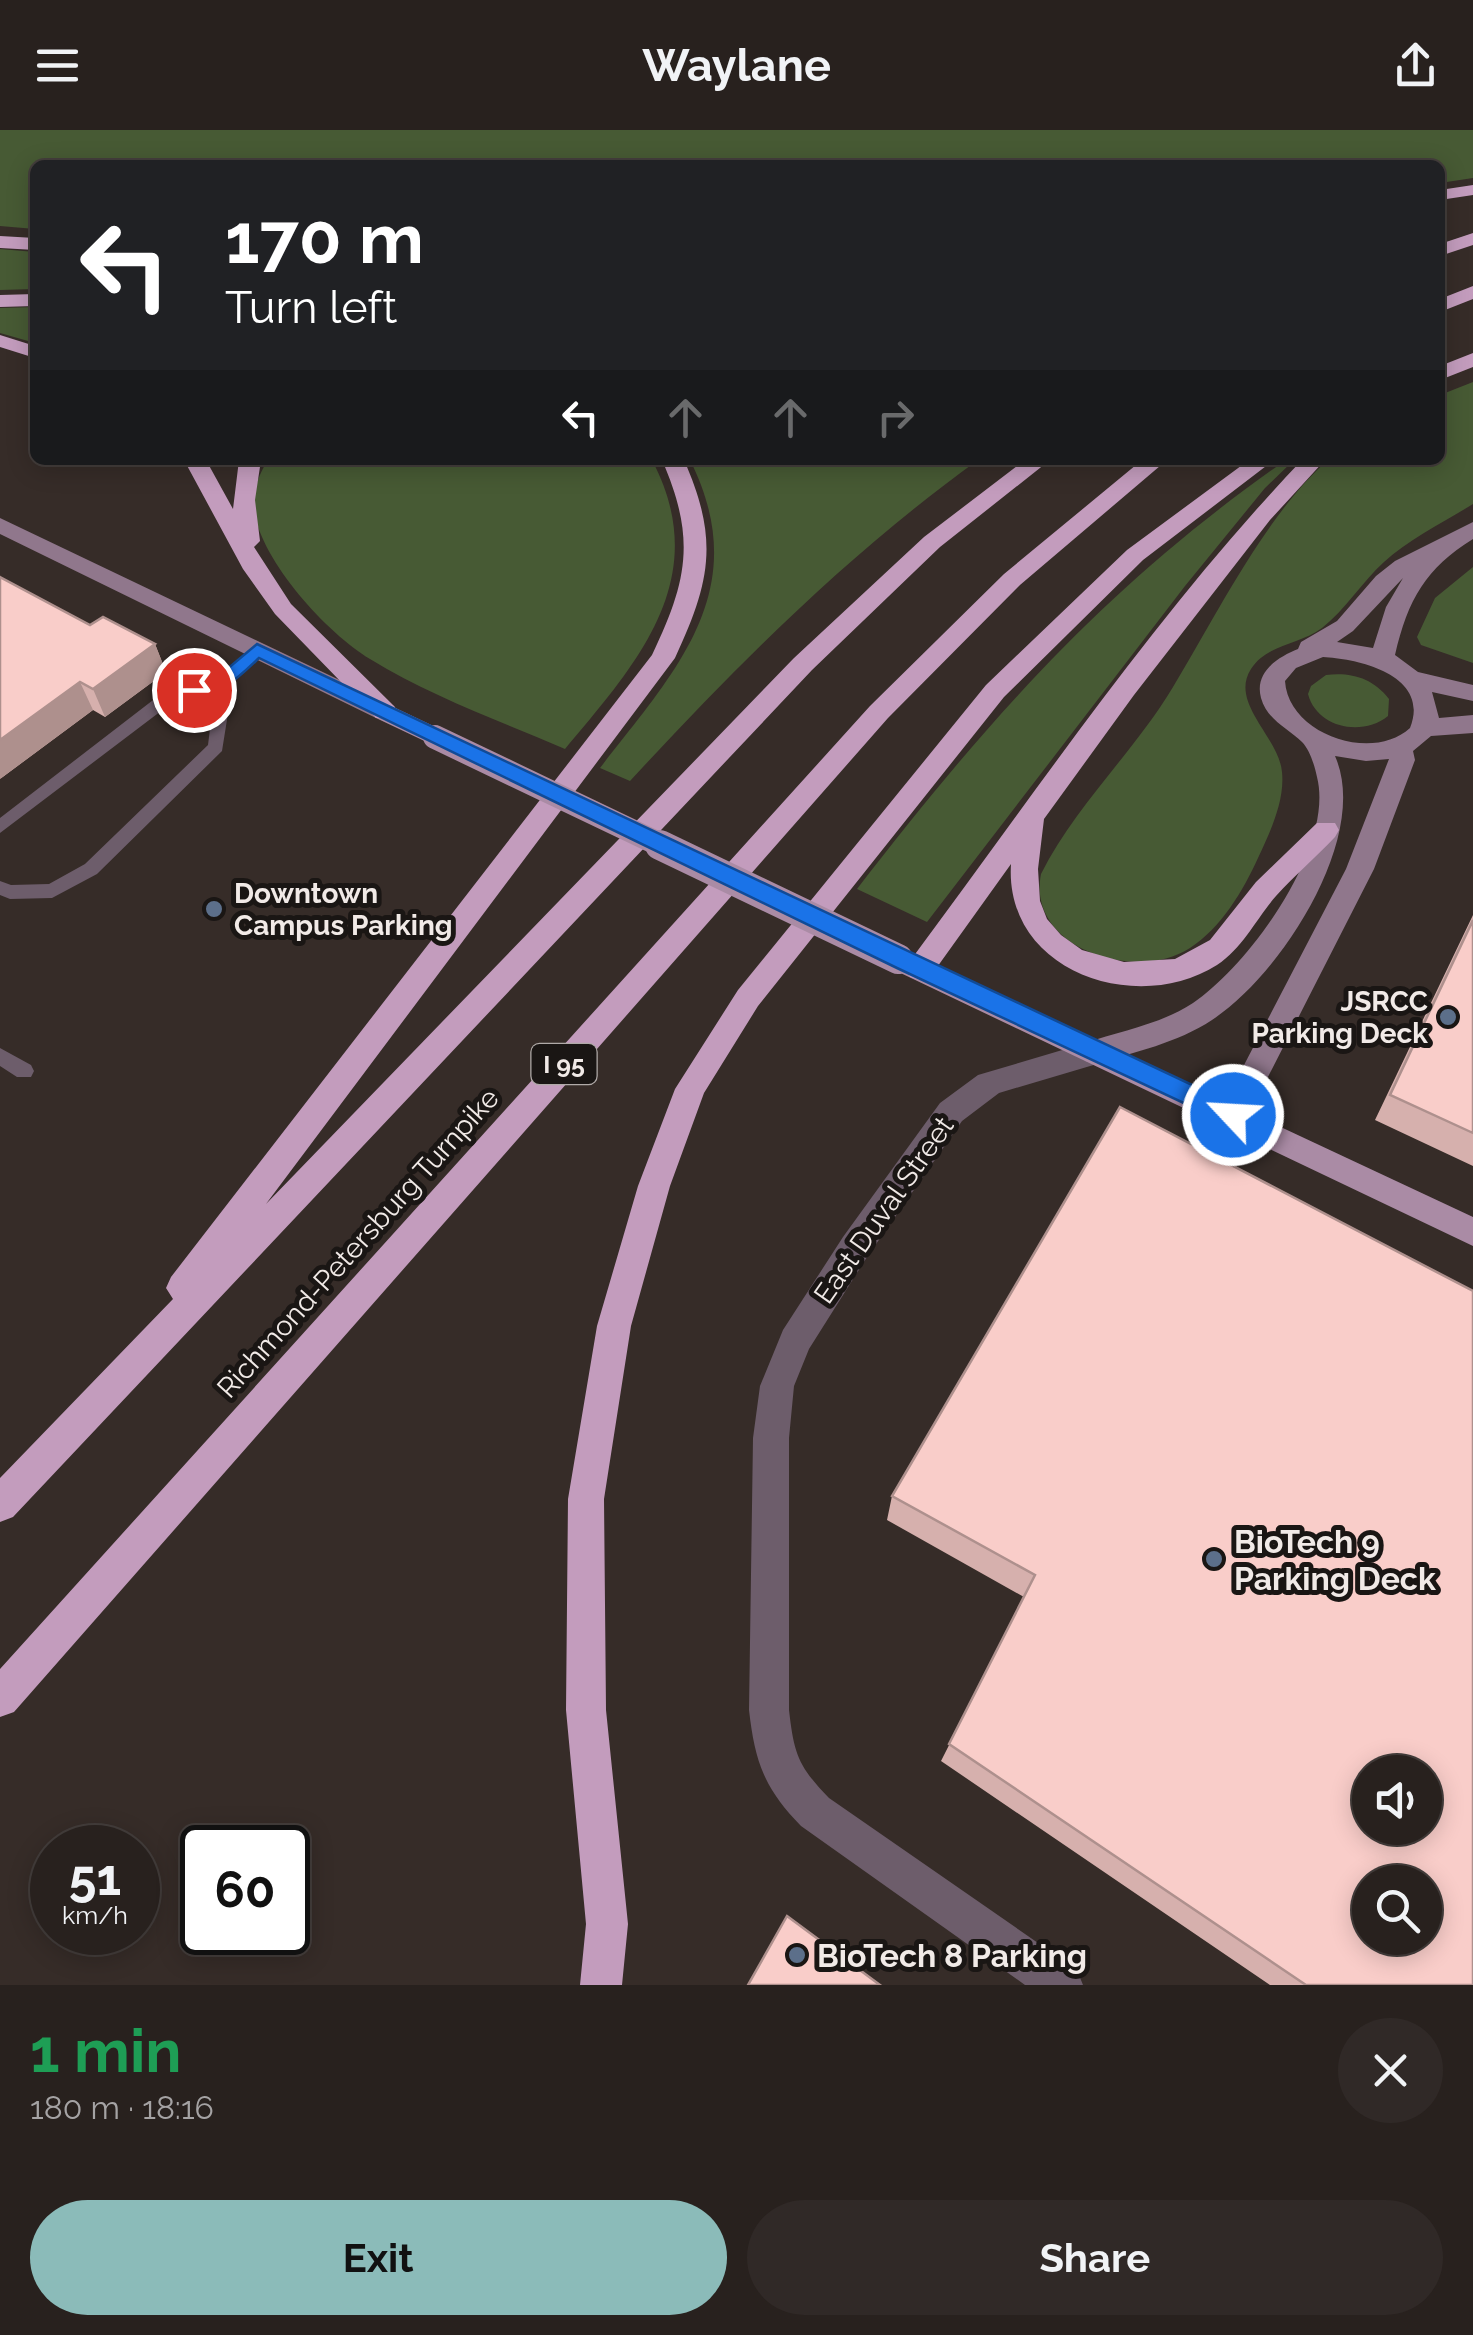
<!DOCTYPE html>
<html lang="en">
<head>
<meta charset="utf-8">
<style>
  body { margin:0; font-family:Raleway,sans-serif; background:#302927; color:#f1f3f6; height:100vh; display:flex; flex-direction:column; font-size:38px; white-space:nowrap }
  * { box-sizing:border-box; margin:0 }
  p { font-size:32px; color:#a5a3a4 }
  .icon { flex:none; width:55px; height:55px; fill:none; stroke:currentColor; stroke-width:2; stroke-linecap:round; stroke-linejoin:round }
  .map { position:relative; height:1855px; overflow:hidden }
  .panel { display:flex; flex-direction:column; background:#28211e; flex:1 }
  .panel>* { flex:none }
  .guide { position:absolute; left:30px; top:30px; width:1415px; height:305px; border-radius:15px; box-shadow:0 5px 25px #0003,0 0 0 2px #443e3c; background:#202124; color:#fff; overflow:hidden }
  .tools { position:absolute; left:1352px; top:1625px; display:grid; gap:20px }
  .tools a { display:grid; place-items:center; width:90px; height:90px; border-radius:50%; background:#28211e; box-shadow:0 5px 25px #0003,0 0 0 2px #443e3c; font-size:50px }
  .speed { position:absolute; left:30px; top:1695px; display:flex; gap:20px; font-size:50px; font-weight:700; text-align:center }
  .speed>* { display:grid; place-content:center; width:130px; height:130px; border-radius:50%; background:#28211e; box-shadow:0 5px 25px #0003,0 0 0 2px #443e3c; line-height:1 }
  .speed small { font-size:25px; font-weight:400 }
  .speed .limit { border:5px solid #111; border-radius:15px; background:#fff; color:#111 }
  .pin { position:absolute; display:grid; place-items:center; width:85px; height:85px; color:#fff; margin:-42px; border:5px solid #fff; border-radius:50%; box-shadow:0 2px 10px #0007 }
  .me { position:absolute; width:110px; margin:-55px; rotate:295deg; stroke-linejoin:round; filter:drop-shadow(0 0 8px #0008) }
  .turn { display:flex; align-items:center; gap:35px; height:210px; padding:0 30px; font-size:45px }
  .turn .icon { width:130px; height:130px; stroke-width:2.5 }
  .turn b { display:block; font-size:70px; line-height:85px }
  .lanes { display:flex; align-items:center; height:95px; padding:0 30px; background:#0003; justify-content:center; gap:50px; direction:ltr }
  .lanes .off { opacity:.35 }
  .round { display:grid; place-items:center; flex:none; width:105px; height:105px; border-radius:52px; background:#302927 }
  .overview { display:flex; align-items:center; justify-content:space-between; height:170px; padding:0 30px }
  h1 { font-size:60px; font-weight:700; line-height:75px; color:#1e9e55 }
  .action { display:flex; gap:20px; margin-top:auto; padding:20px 30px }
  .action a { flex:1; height:115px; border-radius:60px; background:#8bbbb9; color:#111; font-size:40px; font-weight:700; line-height:115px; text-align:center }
  .action a+a { background:#302927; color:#f1f3f6 }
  header { display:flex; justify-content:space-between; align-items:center; height:130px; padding:0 30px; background:#28211e; font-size:45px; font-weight:700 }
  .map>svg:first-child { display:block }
  .green { fill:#475a34 }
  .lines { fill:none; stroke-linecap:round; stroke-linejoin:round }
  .lane { fill:#6d5d6b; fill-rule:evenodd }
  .street { fill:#6d5d6b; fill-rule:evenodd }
  .secondary { fill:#90778c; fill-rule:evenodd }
  .primary { fill:#aa8ba5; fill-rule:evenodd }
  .highway { fill:#c39cbd; fill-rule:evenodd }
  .primary-bridge-far1 { stroke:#aa8ba5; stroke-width:24 }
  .primary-bridge { stroke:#aa8ba5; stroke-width:30 }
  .wall { fill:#d6b0ad }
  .shaded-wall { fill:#ae908d }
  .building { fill:#f9cdc9; stroke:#ae908d; stroke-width:2.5; fill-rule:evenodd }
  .route { fill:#1a73e8; stroke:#114b97; stroke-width:2.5 }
  .service-dot { fill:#5c6f8a; stroke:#1a1614; stroke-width:4 }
  .labels { text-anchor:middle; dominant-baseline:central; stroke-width:10; stroke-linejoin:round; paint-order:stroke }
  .shield { fill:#1a1614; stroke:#b0aaa8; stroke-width:2.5 }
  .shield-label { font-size:25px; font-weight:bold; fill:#f1eae7 }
  .poi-label { font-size:28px; font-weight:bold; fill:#f1eae7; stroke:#1a1614; text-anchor:start }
  .street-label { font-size:28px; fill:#f1eae7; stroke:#1a1614 }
  .near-poi-label { font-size:32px; font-weight:bold; fill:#f1eae7; stroke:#1a1614; text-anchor:start }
</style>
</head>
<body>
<header><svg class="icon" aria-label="menu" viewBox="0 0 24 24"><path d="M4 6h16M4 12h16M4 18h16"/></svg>Waylane<svg class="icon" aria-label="share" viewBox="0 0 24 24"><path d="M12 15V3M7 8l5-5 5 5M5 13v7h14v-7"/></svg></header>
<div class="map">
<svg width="1473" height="1855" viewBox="0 0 1473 1855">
  <rect width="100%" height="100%" fill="#362c28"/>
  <path class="green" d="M 0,0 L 1473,0 L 1473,48 L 1440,53 L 1440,35 L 35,35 L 35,99 L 0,96 Z
    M 0,119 L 35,122 L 35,159 L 0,160 Z
    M 35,177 L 35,213 L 0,203 L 0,178 Z
    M 1473,252 L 1473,374 C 1444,392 1409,409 1384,432 C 1362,452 1345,480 1322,498 C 1299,515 1267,514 1251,539 C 1229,573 1279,607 1282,642 C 1285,671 1270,702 1258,728 C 1243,761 1221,798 1190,818 C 1137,853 1026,819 1041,744 C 1075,676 1134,622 1173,557 C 1216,486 1266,384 1328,330 L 1440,330 L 1440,265 Z
    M 268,330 L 652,330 C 714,448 638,532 565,619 C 500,591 430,566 370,529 C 327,503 262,432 254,381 C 251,364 259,344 268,330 Z
    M 690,330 L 978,330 C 848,424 738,534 630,651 L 600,638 C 676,540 755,460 690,330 Z
    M 1286,330 L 1294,330 L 1265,358 L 1185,456 L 927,792 L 857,759 C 989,588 1108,454 1286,330 Z
    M 1473,437 L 1473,533 L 1421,515 L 1417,507 L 1435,468 Z
    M 1326,545 C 1351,542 1373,548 1389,569 L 1388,586 C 1362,607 1317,598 1308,564 L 1311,556 Z"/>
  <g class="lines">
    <path class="lane" d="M 257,515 L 263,516 L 263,524 L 233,552 L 222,621 L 97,744 L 52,768 L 10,769 L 0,765 L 0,751 L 11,755 L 49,754 L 85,734 L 208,615 L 215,559 L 169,575 L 0,703 L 0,688 L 157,567 L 219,546 Z
      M 0,918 L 31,935 L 34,941 L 31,947 L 17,947 L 0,936 Z"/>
    <path class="street" d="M 1096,910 L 1107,913 L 1111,922 L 1107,931 L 999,963 L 962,991 L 867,1127 L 809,1219 L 794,1256 L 789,1308 L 789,1580 C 794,1624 798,1636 829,1668 L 1077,1840 L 1083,1855 L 1025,1855 L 801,1696 C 764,1658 755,1632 749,1580 L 753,1308 L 760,1256 L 783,1200 L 843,1107 L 940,973 L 978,945 Z"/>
    <path class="secondary" d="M 0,388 L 394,576 L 398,582 L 394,588 L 376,588 L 0,404 Z
      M 1473,392 L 1473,409 C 1426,438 1408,469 1395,525 L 1418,542 L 1473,555 L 1473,571 L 1432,562 L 1439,588 L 1473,585 L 1473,603 L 1431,606 L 1413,621 L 1415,630 L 1374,739 L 1244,994 L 1233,998 L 1222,994 L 1218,985 L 1346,739 L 1389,629 L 1366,631 L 1335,626 C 1371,707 1280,846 1212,890 C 1177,913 1135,922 1096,934 L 1085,931 L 1081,922 L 1085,913 C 1121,901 1161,894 1193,873 C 1248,836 1335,718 1317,647 C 1315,637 1310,620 1302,612 C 1288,598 1267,590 1261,568 C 1254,542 1278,527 1298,519 L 1301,512 L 1337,491 L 1376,446 L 1395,431 ZM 1403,448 L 1386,477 L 1373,518 L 1337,512 L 1353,501 ZM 1323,527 C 1359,529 1431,545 1410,598 C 1372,633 1288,604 1285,551 L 1296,538 Z"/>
    <path class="primary" d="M 385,573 L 444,601 L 448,607 L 435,616 L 376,588 L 372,582 L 376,576 Z
      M 898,818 L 1473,1087 L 1473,1116 L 888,837 L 884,829 L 888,821 Z"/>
    <path class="highway" d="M 1473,55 L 1473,65 L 1440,70 L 1440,60 Z
      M 1473,103 L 1473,115 L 1440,126 L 1440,114 Z
      M 0,106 L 35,108 L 35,120 L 0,118 Z
      M 1473,156 L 1473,169 L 1440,182 L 1440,169 Z
      M 35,164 L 35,176 L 0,177 L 0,165 Z
      M 0,205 L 35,216 L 35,228 L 0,217 Z
      M 1473,223 L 1473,237 L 1440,250 L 1440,236 Z
      M 184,330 L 206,330 L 233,379 L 239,330 L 261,330 L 255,370 L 260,411 L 254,417 L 291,474 L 394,576 L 398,582 L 394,588 L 376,588 L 275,484 L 243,439 Z
      M 662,330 L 684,330 C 719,409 711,451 675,528 L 266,1074 L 794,528 L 924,407 L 1025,330 L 1050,330 L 940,417 L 812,540 L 13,1387 L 0,1392 L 0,1348 L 173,1169 L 166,1158 L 171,1147 L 652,525 C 688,450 696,408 662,330 Z
      M 1142,330 L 1167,330 L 1020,455 L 888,588 L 14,1582 L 0,1587 L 0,1539 L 870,576 L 1004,444 Z
      M 1249,330 L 1274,330 L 1143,430 L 1004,567 L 758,876 L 704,963 L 670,1056 L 631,1196 L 604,1369 L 606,1580 L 628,1794 L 622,1855 L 580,1855 L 586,1794 L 566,1580 L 568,1369 L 597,1196 L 638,1056 L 675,959 L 738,860 L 986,555 L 1127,420 Z
      M 1302,330 L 1325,330 L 1270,390 L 1134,565 L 1044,689 L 1038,739 L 1040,771 L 1047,789 L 1061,805 L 1082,820 L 1124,832 L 1175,829 L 1210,810 L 1256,752 L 1317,693 L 1335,693 L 1339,700 L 1335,707 C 1316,727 1295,745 1276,766 C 1256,789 1243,818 1217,835 C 1137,886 1004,842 1011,734 L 930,847 L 920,850 L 910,847 L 906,839 L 910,831 C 1036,662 1156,483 1302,330 Z"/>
    <path class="primary-bridge-far1" d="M 435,607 L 665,717"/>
    <path class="primary-bridge" d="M 660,715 L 898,829"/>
  </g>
  <path class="wall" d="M 90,495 L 155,514 L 166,542 L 105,587 L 93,580 L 0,649 Z
    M 1473,785 L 1473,1036 L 1375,990 Z
    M 1120,977 L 1473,1855 L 1270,1855 L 941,1631 L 1024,1467 L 887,1390 L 892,1366 Z"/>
  <path class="shaded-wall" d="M 155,514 L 166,542 L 105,587 L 93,559 Z
    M 80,552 L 93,580 L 0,649 L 0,610 Z"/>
  <path class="building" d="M 0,447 L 90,495 L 103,487 L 155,514 L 93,559 L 80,552 L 0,610 Z
    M 1473,790 L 1473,1003 L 1390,965 Z
    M 1120,977 L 1473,1161 L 1473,1855 L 1306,1855 L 949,1614 L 1035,1445 L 892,1366 ZM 1370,1642 L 1425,1642 L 1425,1698 L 1370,1698 ZM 1370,1752 L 1425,1752 L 1425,1808 L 1370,1808 Z
    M 787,1786 L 880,1855 L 748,1855 Z"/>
  <path class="route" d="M 257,514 L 1241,978 L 1244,985 L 1241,992 L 1224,992 L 897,838 L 259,528 C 240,546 217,570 188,565 L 188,556 L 219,546 Z"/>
  <g class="service-dot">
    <circle cx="214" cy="779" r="10"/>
    <circle cx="1448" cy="887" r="10"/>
    <circle cx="1214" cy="1429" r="10"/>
    <circle cx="797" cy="1825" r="10"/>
  </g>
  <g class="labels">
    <rect class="shield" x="531.5" y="914" width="65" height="40" rx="8"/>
    <g class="shield-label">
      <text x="564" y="934">I 95</text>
    </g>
    <g class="poi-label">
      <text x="234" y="763">Downtown<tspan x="234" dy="32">Campus Parking</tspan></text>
      <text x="1428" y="871" text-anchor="end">JSRCC<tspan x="1428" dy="32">Parking Deck</tspan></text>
    </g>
    <g class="street-label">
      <text transform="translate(884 1080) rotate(-55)">East Duval Street</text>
      <text transform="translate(358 1113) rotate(-48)">Richmond-Petersburg Turnpike</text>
    </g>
    <g class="near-poi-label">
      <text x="1234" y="1411">BioTech 9<tspan x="1234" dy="37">Parking Deck</tspan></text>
      <text x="817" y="1825">BioTech 8 Parking</text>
    </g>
  </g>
</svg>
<div class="tools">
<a><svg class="icon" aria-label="sound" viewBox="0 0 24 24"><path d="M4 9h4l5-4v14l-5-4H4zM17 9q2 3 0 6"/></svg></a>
<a><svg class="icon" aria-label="search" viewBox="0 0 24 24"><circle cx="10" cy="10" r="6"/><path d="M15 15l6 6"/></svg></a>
</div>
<div class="speed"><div>51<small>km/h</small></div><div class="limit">60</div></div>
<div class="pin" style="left:194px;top:560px;background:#d93025"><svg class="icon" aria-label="arrive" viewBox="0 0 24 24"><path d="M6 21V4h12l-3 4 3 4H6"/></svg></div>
<svg class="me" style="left:1233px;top:985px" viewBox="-20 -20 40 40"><circle r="17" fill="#1a73e8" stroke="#fff" stroke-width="3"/><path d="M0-11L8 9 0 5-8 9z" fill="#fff"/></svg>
<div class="guide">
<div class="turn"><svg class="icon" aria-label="left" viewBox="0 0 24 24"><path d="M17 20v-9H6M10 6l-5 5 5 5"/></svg><div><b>170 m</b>Turn left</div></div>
<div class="lanes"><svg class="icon" aria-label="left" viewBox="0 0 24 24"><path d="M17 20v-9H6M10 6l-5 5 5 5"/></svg><svg class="icon off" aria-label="ahead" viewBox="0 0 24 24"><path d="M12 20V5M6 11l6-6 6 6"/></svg><svg class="icon off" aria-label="ahead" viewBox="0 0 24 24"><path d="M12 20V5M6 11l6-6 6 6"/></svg><svg class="icon off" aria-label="right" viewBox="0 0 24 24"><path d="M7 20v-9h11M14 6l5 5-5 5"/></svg></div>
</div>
</div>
<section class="panel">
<div class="overview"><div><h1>1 min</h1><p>180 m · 18:16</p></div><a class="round"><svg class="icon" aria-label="close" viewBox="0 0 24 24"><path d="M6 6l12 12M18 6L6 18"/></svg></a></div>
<div class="action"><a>Exit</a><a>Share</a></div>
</section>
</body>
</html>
